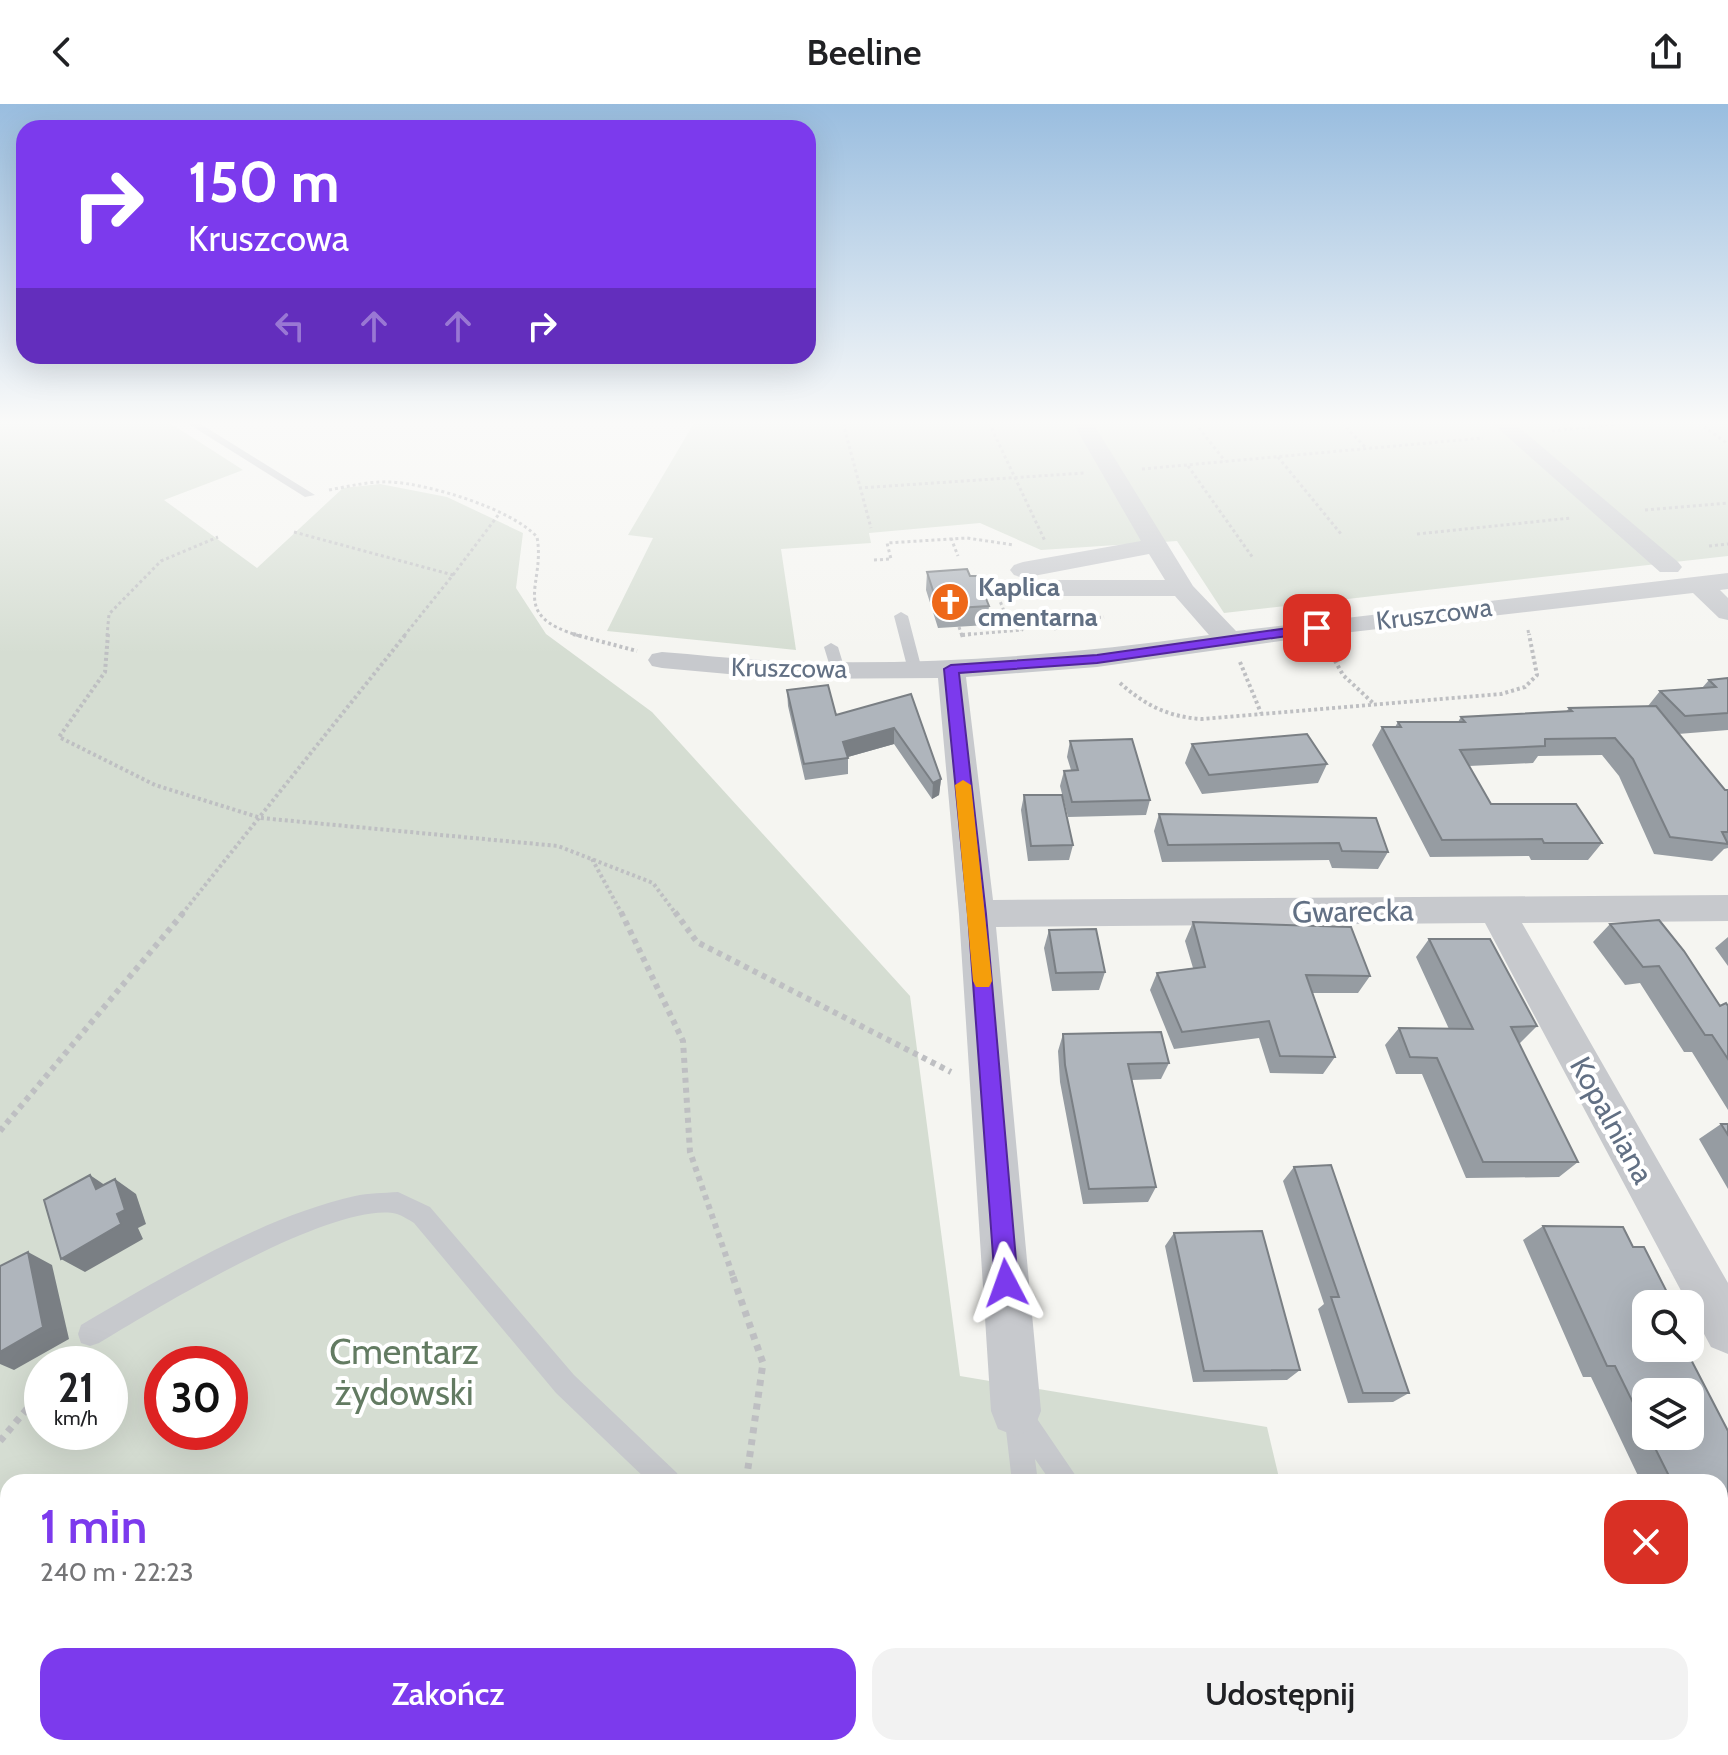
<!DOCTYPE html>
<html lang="pl">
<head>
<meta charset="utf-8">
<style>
  body { margin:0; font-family:Cabin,sans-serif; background:#f2f2f2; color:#202124; height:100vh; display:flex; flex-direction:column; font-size:30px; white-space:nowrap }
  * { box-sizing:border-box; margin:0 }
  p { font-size:26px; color:#757577 }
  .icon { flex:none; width:44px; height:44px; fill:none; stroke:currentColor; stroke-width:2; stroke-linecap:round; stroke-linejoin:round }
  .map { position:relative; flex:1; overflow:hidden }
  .side { position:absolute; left:0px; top:1370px; width:1728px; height:282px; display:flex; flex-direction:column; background:#fff; border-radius:24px 24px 0 0; box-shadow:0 8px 32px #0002 }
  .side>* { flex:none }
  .hud { position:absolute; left:16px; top:16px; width:800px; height:244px; border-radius:24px; box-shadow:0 8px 32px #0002; background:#7c3aed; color:#fff; overflow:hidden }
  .controls { position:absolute; left:1632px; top:1186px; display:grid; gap:16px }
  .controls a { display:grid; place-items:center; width:72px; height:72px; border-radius:16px; background:#fff; box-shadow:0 8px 32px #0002; font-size:40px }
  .speed { position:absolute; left:24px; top:1242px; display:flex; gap:16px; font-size:40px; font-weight:700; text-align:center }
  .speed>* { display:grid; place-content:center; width:104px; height:104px; border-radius:50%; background:#fff; box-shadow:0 8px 32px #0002; line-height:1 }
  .speed small { font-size:20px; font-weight:400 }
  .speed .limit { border:12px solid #d22; background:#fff; color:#111 }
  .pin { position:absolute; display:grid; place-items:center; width:68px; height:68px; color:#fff; margin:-34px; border-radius:16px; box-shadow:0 4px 12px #0006 }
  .me { position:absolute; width:88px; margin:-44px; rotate:356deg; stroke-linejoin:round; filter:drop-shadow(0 0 6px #0008) }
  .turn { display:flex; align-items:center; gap:28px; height:168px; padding:0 40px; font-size:36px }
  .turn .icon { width:104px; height:104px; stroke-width:2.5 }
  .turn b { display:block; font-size:56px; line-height:68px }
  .lanes { display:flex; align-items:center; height:76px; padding:0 40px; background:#0003; justify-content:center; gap:40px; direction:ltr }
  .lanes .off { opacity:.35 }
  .round { display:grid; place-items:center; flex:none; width:84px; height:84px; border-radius:24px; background:#f2f2f2 }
  .overview { display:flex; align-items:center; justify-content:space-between; height:136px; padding:0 40px }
  h1 { font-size:48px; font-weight:600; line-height:60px; color:#7c3aed }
  .action { display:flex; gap:16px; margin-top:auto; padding:16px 40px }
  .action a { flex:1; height:92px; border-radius:24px; background:#7c3aed; color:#fff; font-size:32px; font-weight:600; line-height:92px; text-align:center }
  .action a+a { background:#f2f2f2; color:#202124 }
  header { display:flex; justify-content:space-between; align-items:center; height:104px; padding:0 40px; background:#fff; font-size:36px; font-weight:600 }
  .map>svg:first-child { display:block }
  .green { fill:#d5ddd2; fill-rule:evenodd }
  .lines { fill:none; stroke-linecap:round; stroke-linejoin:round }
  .path-far3 { stroke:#bebfc2; stroke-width:3; stroke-dasharray:3 3; stroke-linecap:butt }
  .path-far2 { stroke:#bebfc2; stroke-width:4; stroke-dasharray:3 3; stroke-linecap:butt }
  .path-far1 { stroke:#bebfc2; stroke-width:6; stroke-dasharray:5 5; stroke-linecap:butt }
  .path { stroke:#bebfc2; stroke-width:7; stroke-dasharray:6 6; stroke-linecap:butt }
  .lane { fill:#c7c9cd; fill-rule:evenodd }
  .street { fill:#c7c9cd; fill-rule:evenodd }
  .wall { fill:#969ca2; fill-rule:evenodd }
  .shaded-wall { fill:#7a7f84 }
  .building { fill:#afb5bc; stroke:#7a7f84; stroke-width:2 }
  .route { fill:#7c3aed; stroke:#51269a; stroke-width:2 }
  .slow { fill:#f59e0b }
  .labels { text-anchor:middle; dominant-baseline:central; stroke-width:8; stroke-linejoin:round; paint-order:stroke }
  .far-poi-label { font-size:26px; font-weight:bold; fill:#627084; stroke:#fff; text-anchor:start }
  .far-street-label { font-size:26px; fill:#627084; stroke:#fff }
  .street-label { font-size:30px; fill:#627084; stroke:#fff }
  .near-park-label { font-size:36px; fill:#637b62; stroke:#fff }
</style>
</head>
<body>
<header><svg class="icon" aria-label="back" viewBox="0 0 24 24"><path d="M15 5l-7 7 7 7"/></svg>Beeline<svg class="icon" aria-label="share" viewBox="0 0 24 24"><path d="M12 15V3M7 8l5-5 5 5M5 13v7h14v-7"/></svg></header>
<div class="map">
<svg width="1728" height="1651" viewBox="0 0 1728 1651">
  <rect width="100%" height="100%" fill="#f5f5f1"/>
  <path class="green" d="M 0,319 L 170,319 L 243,366 L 164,396 L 257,464 L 343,384 L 380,380 L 447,393 L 523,429 L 516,484 L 546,530 L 652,608 L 910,892 L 960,1272 L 1267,1323 L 1280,1378 L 8,1378 L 8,1644 L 1342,1644 L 1344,1651 L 0,1651 ZM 42,1260 L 110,1260 L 110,1328 L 42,1328 ZM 162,1260 L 230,1260 L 230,1328 L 162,1328 Z
    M 694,319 L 1728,319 L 1728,452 L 1224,509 L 1177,437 L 1041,446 L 980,419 L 869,429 L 871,439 L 781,445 L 796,546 L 607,527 L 653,434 L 628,431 Z"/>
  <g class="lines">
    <path class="path-far3" d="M 843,319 L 871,424
      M 989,319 L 1045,437
      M 1195,319 L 1225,357
      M 1342,319 L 1366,344
      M 1699,319 L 1728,340
      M 1552,327 L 1631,319
      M 1278,353 L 1341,430
      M 1188,362 L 1253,454
      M 1142,365 L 1483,334
      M 859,384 L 1084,369
      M 329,386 C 350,382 370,377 391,378 C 429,380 512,405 537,433 C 546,481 507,511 580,532
      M 1645,406 L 1728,399
      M 294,428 L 453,471 L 404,532
      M 1417,430 L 1571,414
      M 951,434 L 958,452
      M 1709,442 L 1728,440
      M 874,456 L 891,455 L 887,439 L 967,434 L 1014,441
      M 453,471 L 499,410
      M 996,487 L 1010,522 L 1104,513
      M 1053,518 L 1056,526
      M 959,523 L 962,532
      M 1528,526 L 1529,532
      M 962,531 L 1022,526 L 1019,521
      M 107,532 L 109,510 L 161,457 L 218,433"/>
    <path class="path-far2" d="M 108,530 L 105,568 L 59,633 L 155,681 L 261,714 L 558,742 L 653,779 L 676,810
      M 573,530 L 637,547
      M 962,530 L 963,534
      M 962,531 L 972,530
      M 1329,546 L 1343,571 L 1373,599
      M 1240,558 L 1261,609
      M 1120,579 C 1145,601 1168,613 1202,615 L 1501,590 L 1525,583 L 1537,571 L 1529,530
      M 592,755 L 622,810
      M 182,810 L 406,530"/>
    <path class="path-far1" d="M 621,808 L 683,937 L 690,1048 L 734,1175
      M 675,808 L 697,838 L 951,968
      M 0,1027 L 184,808"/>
    <path class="path" d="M 733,1173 L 763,1259 L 746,1378
      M 65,1260 L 74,1249
      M 0,1337 L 42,1287
      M 876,1644 L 876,1651
      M 810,1651 L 813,1644"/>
    <path class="lane" d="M 187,319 L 199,319 L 315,391 L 305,393 Z
      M 901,508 L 908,512 L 922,566 L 920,569 L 910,569 L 908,566 L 894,512 Z
      M 831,539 L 838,543 L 845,566 L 843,569 L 833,569 L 831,566 L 824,543 Z
      M 398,1088 L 430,1103 L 574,1271 L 677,1369 L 681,1378 L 649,1378 L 556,1289 L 414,1119 C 409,1116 403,1112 397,1110 C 336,1095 155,1205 99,1239 L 90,1242 L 81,1239 L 78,1230 L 81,1221 C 163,1173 262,1113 355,1092 C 368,1089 384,1089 398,1088 Z
      M 1017,1296 L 1027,1300 L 1080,1378 L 1051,1378 L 1035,1355 L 1038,1378 L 1012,1378 L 1004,1309 L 1008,1300 Z
      M 1040,1644 L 1070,1644 L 1071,1651 L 1041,1651 Z
      M 1191,1644 L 1221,1644 L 1223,1651 L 1193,1651 Z"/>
    <path class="street" d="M 1073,319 L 1093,319 L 1193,482 L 1236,527 L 1728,469 L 1728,485 L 1720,486 L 1728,494 L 1728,516 L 1719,514 L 1693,489 L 1317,532 L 1097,563 L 966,573 L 993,796 L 1728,791 L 1728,817 L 1522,819 L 1728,1179 L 1728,1250 L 1711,1243 L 1485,819 L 996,823 L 1041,1307 L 1034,1325 L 1016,1332 L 998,1325 L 991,1307 L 959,810 L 938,574 L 783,575 L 662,564 L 652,562 L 648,556 L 652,550 L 662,548 C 702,551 743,556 784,557 C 926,562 1068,551 1209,531 L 1175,492 L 1040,492 L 1031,489 L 1027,484 L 1031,479 L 1040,476 L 1165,476 L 1149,450 L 1023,474 L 1014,471 L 1010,466 L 1014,461 L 1023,458 L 1141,437 Z
      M 1492,319 L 1514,319 L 1678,458 L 1682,463 L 1678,468 L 1660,468 Z"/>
  </g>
  <path class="wall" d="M 927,468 L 989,502 L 987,521 L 938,524 L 926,486 Z
    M 1728,574 L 1728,626 L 1678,630 L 1725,686 L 1728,686 L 1728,744 L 1724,745 L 1712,757 L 1654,750 L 1619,672 L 1602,651 L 1538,652 L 1533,659 L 1469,662 L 1491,700 L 1602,739 L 1588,756 L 1531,756 L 1529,752 L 1430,753 L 1372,641 L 1382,623 L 1395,623 L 1398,618 L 1458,618 L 1461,613 L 1566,608 L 1569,604 L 1648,602 L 1660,587 L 1702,584 L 1709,576 Z
    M 787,586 L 836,611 L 911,590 L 941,675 L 939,691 L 932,695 L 894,640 L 848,653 L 848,670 L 805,676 L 788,602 Z
    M 1070,637 L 1150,696 L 1146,711 L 1068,713 L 1060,682 L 1064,667 L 1071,666 L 1067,653 Z
    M 1192,640 L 1327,660 L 1318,679 L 1202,690 L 1185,659 Z
    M 1024,691 L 1073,741 L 1069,756 L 1028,757 L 1021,706 Z
    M 1159,710 L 1388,748 L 1378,765 L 1332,764 L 1329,756 L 1162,758 L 1154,727 Z
    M 1193,818 L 1370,872 L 1358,889 L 1312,889 L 1335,953 L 1323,970 L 1270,969 L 1259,934 L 1174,945 L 1150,886 L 1157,869 L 1193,864 L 1185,837 Z
    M 1610,820 L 1720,902 L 1728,902 L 1728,1006 L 1692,948 L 1684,948 L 1640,879 L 1625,881 L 1593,838 Z
    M 1049,826 L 1105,868 L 1099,886 L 1052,887 L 1044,844 Z
    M 1728,833 L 1728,862 L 1715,844 Z
    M 1429,835 L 1537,922 L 1519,940 L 1578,1058 L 1559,1073 L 1466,1074 L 1422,970 L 1396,970 L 1385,941 L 1399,924 L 1449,925 L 1416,853 Z
    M 1063,930 L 1169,959 L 1161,975 L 1132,976 L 1156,1083 L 1148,1098 L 1083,1100 L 1060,978 L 1058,947 Z
    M 1721,1020 L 1728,1020 L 1728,1085 L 1699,1035 Z
    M 1294,1063 L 1409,1289 L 1393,1298 L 1348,1299 L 1318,1205 L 1324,1200 L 1283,1077 Z
    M 1543,1122 L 1646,1200 L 1728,1327 L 1728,1494 L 1720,1494 L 1720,1378 L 1641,1378 L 1591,1273 L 1583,1273 L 1523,1136 ZM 1646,1288 L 1690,1332 L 1646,1332 Z
    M 1174,1129 L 1300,1266 L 1287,1276 L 1193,1278 L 1165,1142 Z"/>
  <path class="shaded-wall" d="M 894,624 L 894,640 L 844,654 L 843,638 Z
    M 941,675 L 939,691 L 932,695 L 933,679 Z
    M 90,1071 L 112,1086 L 96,1085 Z
    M 115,1075 L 136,1090 L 146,1120 L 138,1124 L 143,1135 L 85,1168 L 61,1155 L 117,1110 Z
    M 28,1148 L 52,1161 L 69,1235 L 14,1266 L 0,1260 L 0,1248 Z"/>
  <path class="building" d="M 967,465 L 970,472 L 977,472 L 989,502 L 939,505 L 927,468 Z
    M 1728,574 L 1728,609 L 1685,612 L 1660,587 L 1716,583 L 1709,576 Z
    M 828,581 L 836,611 L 911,590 L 941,675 L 933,679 L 894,624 L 843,638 L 848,654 L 804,660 L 787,586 Z
    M 1656,602 L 1725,686 L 1728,686 L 1728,728 L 1722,728 L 1728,740 L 1670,733 L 1633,655 L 1615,634 L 1545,635 L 1545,642 L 1460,646 L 1491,700 L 1576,700 L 1602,739 L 1544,739 L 1542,735 L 1442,736 L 1382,623 L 1401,623 L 1398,618 L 1465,618 L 1461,613 L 1572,607 L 1569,604 Z
    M 1307,630 L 1327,660 L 1209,671 L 1192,640 Z
    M 1132,635 L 1150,696 L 1072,698 L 1064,667 L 1078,666 L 1070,637 Z
    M 1024,691 L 1062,691 L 1073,741 L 1031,742 Z
    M 1159,710 L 1376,714 L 1388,748 L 1342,747 L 1339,739 L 1168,741 Z
    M 1659,816 L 1684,847 L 1720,902 L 1726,899 L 1728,902 L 1728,955 L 1712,931 L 1705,931 L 1659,862 L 1643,863 L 1610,820 Z
    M 1193,818 L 1351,823 L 1370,872 L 1306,871 L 1335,953 L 1280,952 L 1269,917 L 1182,928 L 1157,869 L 1205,863 Z
    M 1096,825 L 1105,868 L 1056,869 L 1049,826 Z
    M 1429,835 L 1490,835 L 1537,922 L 1511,923 L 1578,1058 L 1483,1058 L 1437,954 L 1410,953 L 1399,924 L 1473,925 Z
    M 1161,928 L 1169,959 L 1128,960 L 1156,1083 L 1089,1085 L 1065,961 L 1063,930 Z
    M 1721,1020 L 1728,1020 L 1728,1031 Z
    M 1331,1061 L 1409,1289 L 1363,1289 L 1331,1193 L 1339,1193 L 1294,1063 Z
    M 90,1071 L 96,1085 L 115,1075 L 125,1106 L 117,1110 L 121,1120 L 61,1155 L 44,1096 Z
    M 1543,1122 L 1623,1123 L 1633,1143 L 1644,1143 L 1673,1200 L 1646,1200 L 1646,1244 L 1685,1244 L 1728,1327 L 1728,1490 L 1720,1474 L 1720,1378 L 1672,1378 L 1649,1332 L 1690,1332 L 1690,1288 L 1646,1288 L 1646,1325 L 1615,1262 L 1607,1262 Z
    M 1262,1127 L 1300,1266 L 1204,1267 L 1174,1129 Z
    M 28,1148 L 43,1223 L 0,1248 L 0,1162 Z"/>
  <linearGradient id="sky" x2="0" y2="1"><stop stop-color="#99bddf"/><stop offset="0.58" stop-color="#fafaf9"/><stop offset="1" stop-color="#fafaf9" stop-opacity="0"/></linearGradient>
  <rect width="1728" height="550" fill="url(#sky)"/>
  <path class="route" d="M 1317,520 L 1324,524 L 1322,527 L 1097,559 L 959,569 L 986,810 L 1018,1179 L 1015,1188 L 1006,1191 L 998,1188 L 995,1179 L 968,810 L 944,565 L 951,561 L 1097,551 Z"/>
  <path class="slow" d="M 963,676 L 971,681 L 992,877 L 989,883 L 976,883 L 973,877 L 955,681 Z"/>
  <defs>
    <g id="church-disc" transform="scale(2)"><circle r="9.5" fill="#ee6819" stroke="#fff"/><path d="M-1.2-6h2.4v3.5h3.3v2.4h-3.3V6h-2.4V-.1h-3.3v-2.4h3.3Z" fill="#fff"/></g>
  </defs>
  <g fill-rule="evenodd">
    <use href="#church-disc" x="950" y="498"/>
  </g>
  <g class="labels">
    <g class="far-poi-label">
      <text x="978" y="483">Kaplica<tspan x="978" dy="30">cmentarna</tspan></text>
    </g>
    <g class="far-street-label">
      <text transform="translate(1434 510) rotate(-7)">Kruszcowa</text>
      <text transform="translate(789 564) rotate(1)">Kruszcowa</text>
    </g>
    <g class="street-label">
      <text transform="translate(1353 807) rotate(-1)">Gwarecka</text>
      <text transform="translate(1612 1016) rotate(61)">Kopalniana</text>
    </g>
    <g class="near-park-label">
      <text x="404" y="1247">Cmentarz<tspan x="404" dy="41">żydowski</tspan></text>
    </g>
  </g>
</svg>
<div class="controls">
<a><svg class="icon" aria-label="search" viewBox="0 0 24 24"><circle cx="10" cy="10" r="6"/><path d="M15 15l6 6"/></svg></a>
<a><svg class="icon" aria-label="layers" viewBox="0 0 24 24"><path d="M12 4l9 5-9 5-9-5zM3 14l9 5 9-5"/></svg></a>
</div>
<div class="speed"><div>21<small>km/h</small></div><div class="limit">30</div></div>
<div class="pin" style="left:1317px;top:524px;background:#d93025"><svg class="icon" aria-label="arrive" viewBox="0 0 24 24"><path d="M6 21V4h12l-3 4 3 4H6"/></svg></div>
<svg class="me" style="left:1006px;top:1179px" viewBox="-20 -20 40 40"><path d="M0-17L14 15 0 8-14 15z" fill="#7c3aed" stroke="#fff" stroke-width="4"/></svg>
<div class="hud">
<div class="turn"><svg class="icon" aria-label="right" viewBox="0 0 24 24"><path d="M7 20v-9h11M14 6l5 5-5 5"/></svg><div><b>150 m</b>Kruszcowa</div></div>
<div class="lanes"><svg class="icon off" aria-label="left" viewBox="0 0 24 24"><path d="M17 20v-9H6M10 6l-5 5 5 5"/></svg><svg class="icon off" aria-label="ahead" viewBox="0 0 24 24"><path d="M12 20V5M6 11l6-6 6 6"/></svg><svg class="icon off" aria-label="ahead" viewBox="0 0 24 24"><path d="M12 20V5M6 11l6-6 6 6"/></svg><svg class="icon" aria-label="right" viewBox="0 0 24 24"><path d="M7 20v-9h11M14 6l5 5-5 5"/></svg></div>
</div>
<section class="side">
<div class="overview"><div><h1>1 min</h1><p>240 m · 22:23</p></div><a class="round" style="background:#d93025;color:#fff"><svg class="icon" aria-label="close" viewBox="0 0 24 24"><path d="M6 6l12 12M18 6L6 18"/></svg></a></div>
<div class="action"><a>Zakończ</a><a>Udostępnij</a></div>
</section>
</div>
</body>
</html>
